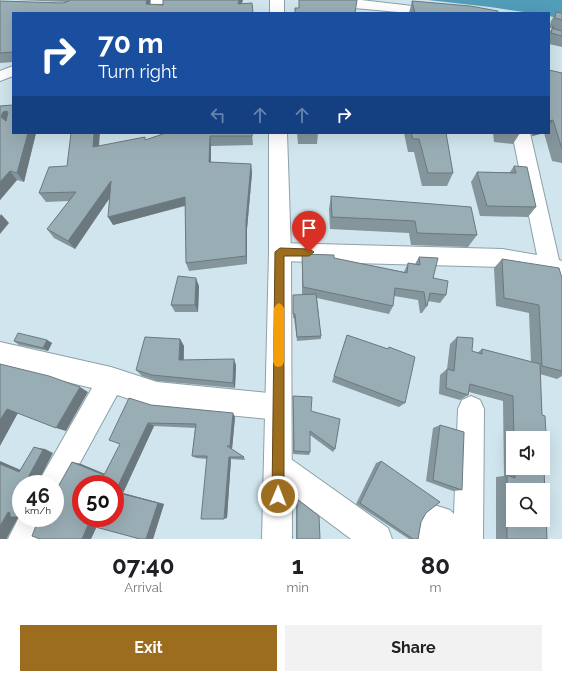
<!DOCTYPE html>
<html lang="en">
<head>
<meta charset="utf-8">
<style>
  body { margin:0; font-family:Raleway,sans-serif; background:#f2f2f2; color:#202124; height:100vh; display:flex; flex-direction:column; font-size:15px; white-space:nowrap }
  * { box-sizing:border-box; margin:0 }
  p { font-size:13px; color:#757577 }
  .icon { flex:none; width:22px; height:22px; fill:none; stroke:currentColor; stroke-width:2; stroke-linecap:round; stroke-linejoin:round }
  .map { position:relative; height:539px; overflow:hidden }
  .sheet { display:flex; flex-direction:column; background:#fff; flex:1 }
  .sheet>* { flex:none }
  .top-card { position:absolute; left:12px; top:12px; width:538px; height:122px; border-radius:0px; box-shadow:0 4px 16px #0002; background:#1a4fa0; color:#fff; overflow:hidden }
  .fabs { position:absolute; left:506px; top:431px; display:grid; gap:8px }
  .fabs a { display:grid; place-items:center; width:44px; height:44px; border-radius:0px; background:#fff; box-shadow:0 4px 16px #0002; font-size:20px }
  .speed { position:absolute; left:12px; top:475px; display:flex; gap:8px; font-size:20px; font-weight:700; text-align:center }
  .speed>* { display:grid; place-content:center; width:52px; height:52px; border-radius:50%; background:#fff; box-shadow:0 4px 16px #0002; line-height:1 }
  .speed small { font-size:10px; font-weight:400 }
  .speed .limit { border:6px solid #d22; background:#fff; color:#111 }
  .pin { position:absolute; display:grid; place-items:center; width:34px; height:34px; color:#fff; margin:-41px -17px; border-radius:50% 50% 50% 0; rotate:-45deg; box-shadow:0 0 4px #0007 }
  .pin .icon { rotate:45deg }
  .me { position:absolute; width:44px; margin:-22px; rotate:1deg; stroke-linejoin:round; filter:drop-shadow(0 0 3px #0008) }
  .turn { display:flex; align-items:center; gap:14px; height:84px; padding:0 20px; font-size:18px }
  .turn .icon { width:52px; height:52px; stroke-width:2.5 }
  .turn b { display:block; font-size:28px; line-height:34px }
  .lanes { display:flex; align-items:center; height:38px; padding:0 20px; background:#0003; justify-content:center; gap:20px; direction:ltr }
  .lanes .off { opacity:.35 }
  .eta { display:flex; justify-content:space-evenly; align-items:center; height:68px; text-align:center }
  .eta b { font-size:24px; font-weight:700; line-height:28px }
  .action { display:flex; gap:8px; margin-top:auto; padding:8px 20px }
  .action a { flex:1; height:46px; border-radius:0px; background:#9c6c1f; color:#fff; font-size:16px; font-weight:700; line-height:46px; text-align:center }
  .action a+a { background:#f2f2f2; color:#202124 }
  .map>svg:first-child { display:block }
  .water { fill:#529db9 }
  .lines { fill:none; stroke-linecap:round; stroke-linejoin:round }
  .minor-casing { stroke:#8da1a9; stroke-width:2 }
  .secondary-casing { stroke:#8da1a9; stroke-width:2 }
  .minor { fill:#fff; fill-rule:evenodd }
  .secondary { fill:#fff; fill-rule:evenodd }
  .wall { fill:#84959c; fill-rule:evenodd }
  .shaded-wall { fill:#6b797f }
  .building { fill:#99adb5; stroke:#6b797f; fill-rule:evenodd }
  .route { fill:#9c6c1f; stroke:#654614 }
  .slow { fill:#f59e0b }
</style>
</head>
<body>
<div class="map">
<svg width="562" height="539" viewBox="0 0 562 539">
  <rect width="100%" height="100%" fill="#d0e5ed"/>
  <path class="water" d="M 428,0 L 562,0 L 562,19 L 549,16 L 549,13 L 531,13 L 490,7 Z"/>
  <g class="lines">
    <g class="minor-casing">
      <path id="minor" d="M 151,0 L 165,0 L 164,13 L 150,13 Z
        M 303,0 L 361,0 L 438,9 L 443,10 L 445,13 L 409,13 L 310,4 L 305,3 Z
        M 13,66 L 13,76 L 0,81 L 0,71 Z
        M 512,133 L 530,133 L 559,260 L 562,261 L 562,279 L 550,275 L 502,267 L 280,261 L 272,258 L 269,252 L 272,246 L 280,243 L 502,249 L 537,255 Z
        M 0,342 L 111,367 L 157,382 L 278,394 L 287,398 L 291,407 L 287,416 L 278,420 L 157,408 L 117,395 L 63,494 L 55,498 L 55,484 L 38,484 L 43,474 L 92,388 L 0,366 Z
        M 471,396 L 480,400 L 484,409 L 483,539 L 412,539 C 415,521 416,512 434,505 L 450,510 L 454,514 L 458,409 L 462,400 Z
        M 278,453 L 288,457 L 388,528 L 392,539 L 351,539 L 268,477 L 264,467 L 268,457 Z
        M 21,513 L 21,518 L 50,518 L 40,539 L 8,539 Z"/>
    </g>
    <g class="secondary-casing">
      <path id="secondary" d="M 270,0 L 284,0 L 284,13 L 270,13 Z
        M 269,133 L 287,133 L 291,252 L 292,539 L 262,539 L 269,252 Z"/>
    </g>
    <use href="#minor" class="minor"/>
    <use href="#secondary" class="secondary"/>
  </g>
  <path class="wall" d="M 17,0 L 150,0 L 150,4 L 242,3 L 13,13 L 13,62 L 0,63 L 0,64 L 0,1 L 63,3 L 68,2 Z
    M 412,1 L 498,13 L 409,13 Z
    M 556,12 L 562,13 L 562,31 L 554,29 L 562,31 L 562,47 L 549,44 L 549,33 L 552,28 L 549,28 L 551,21 Z
    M 549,70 L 562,73 L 562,163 L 552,161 L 544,133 L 532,136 L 531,133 L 549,133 Z
    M 13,105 L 13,133 L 36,133 L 24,182 L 17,180 L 0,200 L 0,106 Z
    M 166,133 L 252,133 L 253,145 L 211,146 L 211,162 L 251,164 L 252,173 L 247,229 L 247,264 L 189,271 L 186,263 L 185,206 L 113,225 L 109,199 L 75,249 L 54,238 L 47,229 L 69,201 L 46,202 L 39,193 L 67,166 L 98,146 L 146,140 Z
    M 297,133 L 318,133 L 317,144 L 298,144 Z
    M 404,133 L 446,133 L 453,173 L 447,186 L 422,186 L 414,152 L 408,152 Z
    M 493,133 L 520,133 L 513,144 L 494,142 Z
    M 514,166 L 536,207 L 528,217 L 480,216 L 471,182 L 477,172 L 510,172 Z
    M 331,196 L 477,235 L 468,247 L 411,245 L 409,233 L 330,229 L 329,209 Z
    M 302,254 L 334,258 L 404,272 L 408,263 L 415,264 L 419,257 L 446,295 L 440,303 L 428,301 L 427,306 L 422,313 L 420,313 L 418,300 L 394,296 L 393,306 L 389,314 L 317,298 L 321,336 L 321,339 L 297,341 L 294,318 L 293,318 L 293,299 L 302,294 Z
    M 502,259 L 562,276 L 562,376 L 557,379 L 540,374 L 542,415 L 548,471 L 544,472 L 547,539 L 496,539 L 496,477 L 504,476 L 503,401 L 469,392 L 468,395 L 460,400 L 439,394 L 440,375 L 447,369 L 450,344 L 457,337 L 472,351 L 477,353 L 482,349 L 531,362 L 529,313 L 496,306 L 494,268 ZM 513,438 L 543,438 L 543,468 L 513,468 Z
    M 199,286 L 198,312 L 175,312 L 171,305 Z
    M 347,335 L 388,349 L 389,347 L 405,403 L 399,407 L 332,382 Z
    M 180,339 L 184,346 L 184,360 L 236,365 L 235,388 L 157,381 L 142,376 L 136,370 Z
    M 47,340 L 52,343 L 48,351 L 19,345 L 14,341 Z
    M 293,396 L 311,411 L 335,449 L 333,452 L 310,435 L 310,452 L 309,455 L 293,454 Z
    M 151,405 L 235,417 L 232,449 L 244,457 L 245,460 L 231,459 L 227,518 L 207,459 L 196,458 L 192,456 L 195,428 L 154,426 L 123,493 L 164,504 L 153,539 L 140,539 L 96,527 L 91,539 L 55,518 L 72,462 L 81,464 L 105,474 Z
    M 440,425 L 462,490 L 453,491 L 426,481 L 433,428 Z
    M 381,461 L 421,522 L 418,539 L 409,539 L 356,504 L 376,463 Z
    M 297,499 L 320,539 L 296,539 L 296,500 Z"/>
  <path class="shaded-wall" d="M 147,0 L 150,0 L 149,13 L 146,4 Z
    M 239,0 L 243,0 L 239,13 L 238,4 Z
    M 6,111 L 13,121 L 8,126 L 1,117 L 3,112 Z
    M 553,120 L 549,126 L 549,121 Z
    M 28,133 L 36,133 L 24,182 L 17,173 Z
    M 94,133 L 100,133 L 98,157 L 93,147 Z
    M 534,133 L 544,133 L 532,136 Z
    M 210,136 L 211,146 L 211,171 L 209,162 Z
    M 251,164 L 252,173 L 247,229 L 247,264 L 246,256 L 246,221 Z
    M 10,171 L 17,180 L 0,200 L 0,182 Z
    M 111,181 L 115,190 L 75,249 L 68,241 Z
    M 185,197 L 187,205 L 113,225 L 108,217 Z
    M 1,214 L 9,223 L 0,234 L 0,216 Z
    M 196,278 L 199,286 L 198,312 L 195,305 Z
    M 180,339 L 184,346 L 183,366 L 179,360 Z
    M 47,340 L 52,343 L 48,351 L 43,348 Z
    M 234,359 L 236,365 L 235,388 L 233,383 Z
    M 80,387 L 88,392 L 66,431 L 56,428 Z
    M 7,409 L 18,413 L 0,446 L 0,420 Z
    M 233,413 L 235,417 L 232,449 L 230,446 Z
    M 148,423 L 154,426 L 123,493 L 164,504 L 153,539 L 146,539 L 115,492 Z
    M 34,447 L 45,449 L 53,453 L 37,484 L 25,483 L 19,472 L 0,464 L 0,461 L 30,474 Z
    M 229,457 L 231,459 L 227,518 L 224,519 Z
    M 72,462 L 81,464 L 112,477 L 104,475 Z
    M 8,512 L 21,512 L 7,538 L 7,539 L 0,539 L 0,526 Z
    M 98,524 L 91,539 L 82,539 L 88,525 Z"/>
  <path class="building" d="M 70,0 L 147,0 L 146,4 L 163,5 L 163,0 L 239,0 L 238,4 L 252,3 L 253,13 L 13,13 L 13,52 L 0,53 L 0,1 L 63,3 L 69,1 Z
    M 299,0 L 357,0 L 355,13 L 295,13 L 295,8 L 299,8 Z
    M 412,1 L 470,6 L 498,11 L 498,13 L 415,13 Z
    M 556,12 L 562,13 L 562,20 L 555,18 Z
    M 553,26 L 554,29 L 562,31 L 562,36 L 551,33 Z
    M 549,70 L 562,73 L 562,149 L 553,120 L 549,121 Z
    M 13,105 L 13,133 L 28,133 L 17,173 L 10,171 L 0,182 L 0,106 ZM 6,111 L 8,112 L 6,121 L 1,117 L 3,112 Z
    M 71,133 L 94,133 L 93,147 L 145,137 L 145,140 L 166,133 L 252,133 L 252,136 L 210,136 L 209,162 L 251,164 L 246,221 L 246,256 L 186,263 L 185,197 L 108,217 L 111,181 L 68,241 L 47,229 L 76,192 L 39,193 L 49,167 L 67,166 Z
    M 411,133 L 446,133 L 453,173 L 428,173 L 419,139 L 413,139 Z
    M 514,166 L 527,167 L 536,207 L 487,206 L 477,172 L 516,173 Z
    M 331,196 L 471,207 L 477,235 L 417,233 L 415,221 L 332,217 Z
    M 302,254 L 334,255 L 334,258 L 407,273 L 408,263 L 420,265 L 419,257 L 438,258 L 433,278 L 448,281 L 446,295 L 430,293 L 427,306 L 426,306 L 424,292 L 395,288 L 393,306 L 303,287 Z
    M 502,259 L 559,268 L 561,275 L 562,276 L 562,371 L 542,366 L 539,305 L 504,298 Z
    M 178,276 L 196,278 L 195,305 L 171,305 Z
    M 316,294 L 321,336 L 297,337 L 295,314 L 293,314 L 293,295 Z
    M 18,333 L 47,340 L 43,348 L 14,341 Z
    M 347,335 L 388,349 L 389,347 L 415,357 L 405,403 L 334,376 Z
    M 145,337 L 180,339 L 179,360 L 234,359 L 233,383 L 152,375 L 136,370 Z
    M 457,337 L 473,338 L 472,351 L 482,354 L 482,349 L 540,364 L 542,415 L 545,416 L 548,471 L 544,470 L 547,539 L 507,539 L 507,475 L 515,478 L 515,468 L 543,468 L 543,438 L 514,438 L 513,396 L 470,384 L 468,395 L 446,388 L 447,369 L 454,371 ZM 513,490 L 543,490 L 543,520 L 513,520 Z
    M 0,364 L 49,376 L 80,387 L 56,428 L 7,409 L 0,420 Z
    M 293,396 L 312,397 L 311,411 L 340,419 L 335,449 L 310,431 L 310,452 L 294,451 Z
    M 129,398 L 151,405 L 233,413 L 230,446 L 227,446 L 244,457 L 229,457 L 224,519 L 201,519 L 207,456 L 192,456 L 196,424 L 148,423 L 115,492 L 158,503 L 146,539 L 140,539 L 88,525 L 82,539 L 40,539 L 32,536 L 39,518 L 55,518 L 55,492 L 72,462 L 104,475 L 120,444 L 109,440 ZM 81,484 L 115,484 L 115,518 L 81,518 Z
    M 440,425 L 464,432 L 462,490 L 433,480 Z
    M 34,447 L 43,450 L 25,483 L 38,484 L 21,484 L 21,517 L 10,517 L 10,513 L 8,512 L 0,526 L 0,464 L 19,472 Z
    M 381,461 L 440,502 L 426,513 L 421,522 L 418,539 L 413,539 L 360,503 Z
    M 297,499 L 319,516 L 320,539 L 297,539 Z"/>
  <path class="route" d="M 280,248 L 309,249 L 314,252 L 309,256 L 284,256 L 284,496 L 282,500 L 278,502 L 273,500 L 272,496 L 275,252 Z"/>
  <path class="slow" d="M 279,303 L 282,305 L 284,308 L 284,362 L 282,366 L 278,367 L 275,366 L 273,362 L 274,308 L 276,305 Z"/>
</svg>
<div class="fabs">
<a><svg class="icon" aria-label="sound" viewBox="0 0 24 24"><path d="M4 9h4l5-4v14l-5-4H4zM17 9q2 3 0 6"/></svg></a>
<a><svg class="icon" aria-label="search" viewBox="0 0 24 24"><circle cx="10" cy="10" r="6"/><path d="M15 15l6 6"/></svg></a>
</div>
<div class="speed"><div>46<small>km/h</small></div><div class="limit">50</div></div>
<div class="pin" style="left:309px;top:252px;background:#d93025"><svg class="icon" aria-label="arrive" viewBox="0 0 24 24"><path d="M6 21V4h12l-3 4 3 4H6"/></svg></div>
<svg class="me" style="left:278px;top:496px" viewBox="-20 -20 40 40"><circle r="17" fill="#9c6c1f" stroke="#fff" stroke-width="3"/><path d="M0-11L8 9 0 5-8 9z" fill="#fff"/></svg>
<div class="top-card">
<div class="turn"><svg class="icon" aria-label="right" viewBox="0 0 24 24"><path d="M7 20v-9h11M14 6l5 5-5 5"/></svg><div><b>70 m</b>Turn right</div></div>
<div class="lanes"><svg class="icon off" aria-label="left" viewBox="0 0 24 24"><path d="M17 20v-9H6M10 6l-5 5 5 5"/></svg><svg class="icon off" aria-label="ahead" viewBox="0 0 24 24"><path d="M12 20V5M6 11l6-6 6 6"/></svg><svg class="icon off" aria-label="ahead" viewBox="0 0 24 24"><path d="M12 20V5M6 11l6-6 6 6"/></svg><svg class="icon" aria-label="right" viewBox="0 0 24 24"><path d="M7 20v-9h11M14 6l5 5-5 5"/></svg></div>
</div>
</div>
<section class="sheet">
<div class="eta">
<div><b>07:40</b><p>Arrival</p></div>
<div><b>1</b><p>min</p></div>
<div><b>80</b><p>m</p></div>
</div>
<div class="action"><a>Exit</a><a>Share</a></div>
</section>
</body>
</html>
